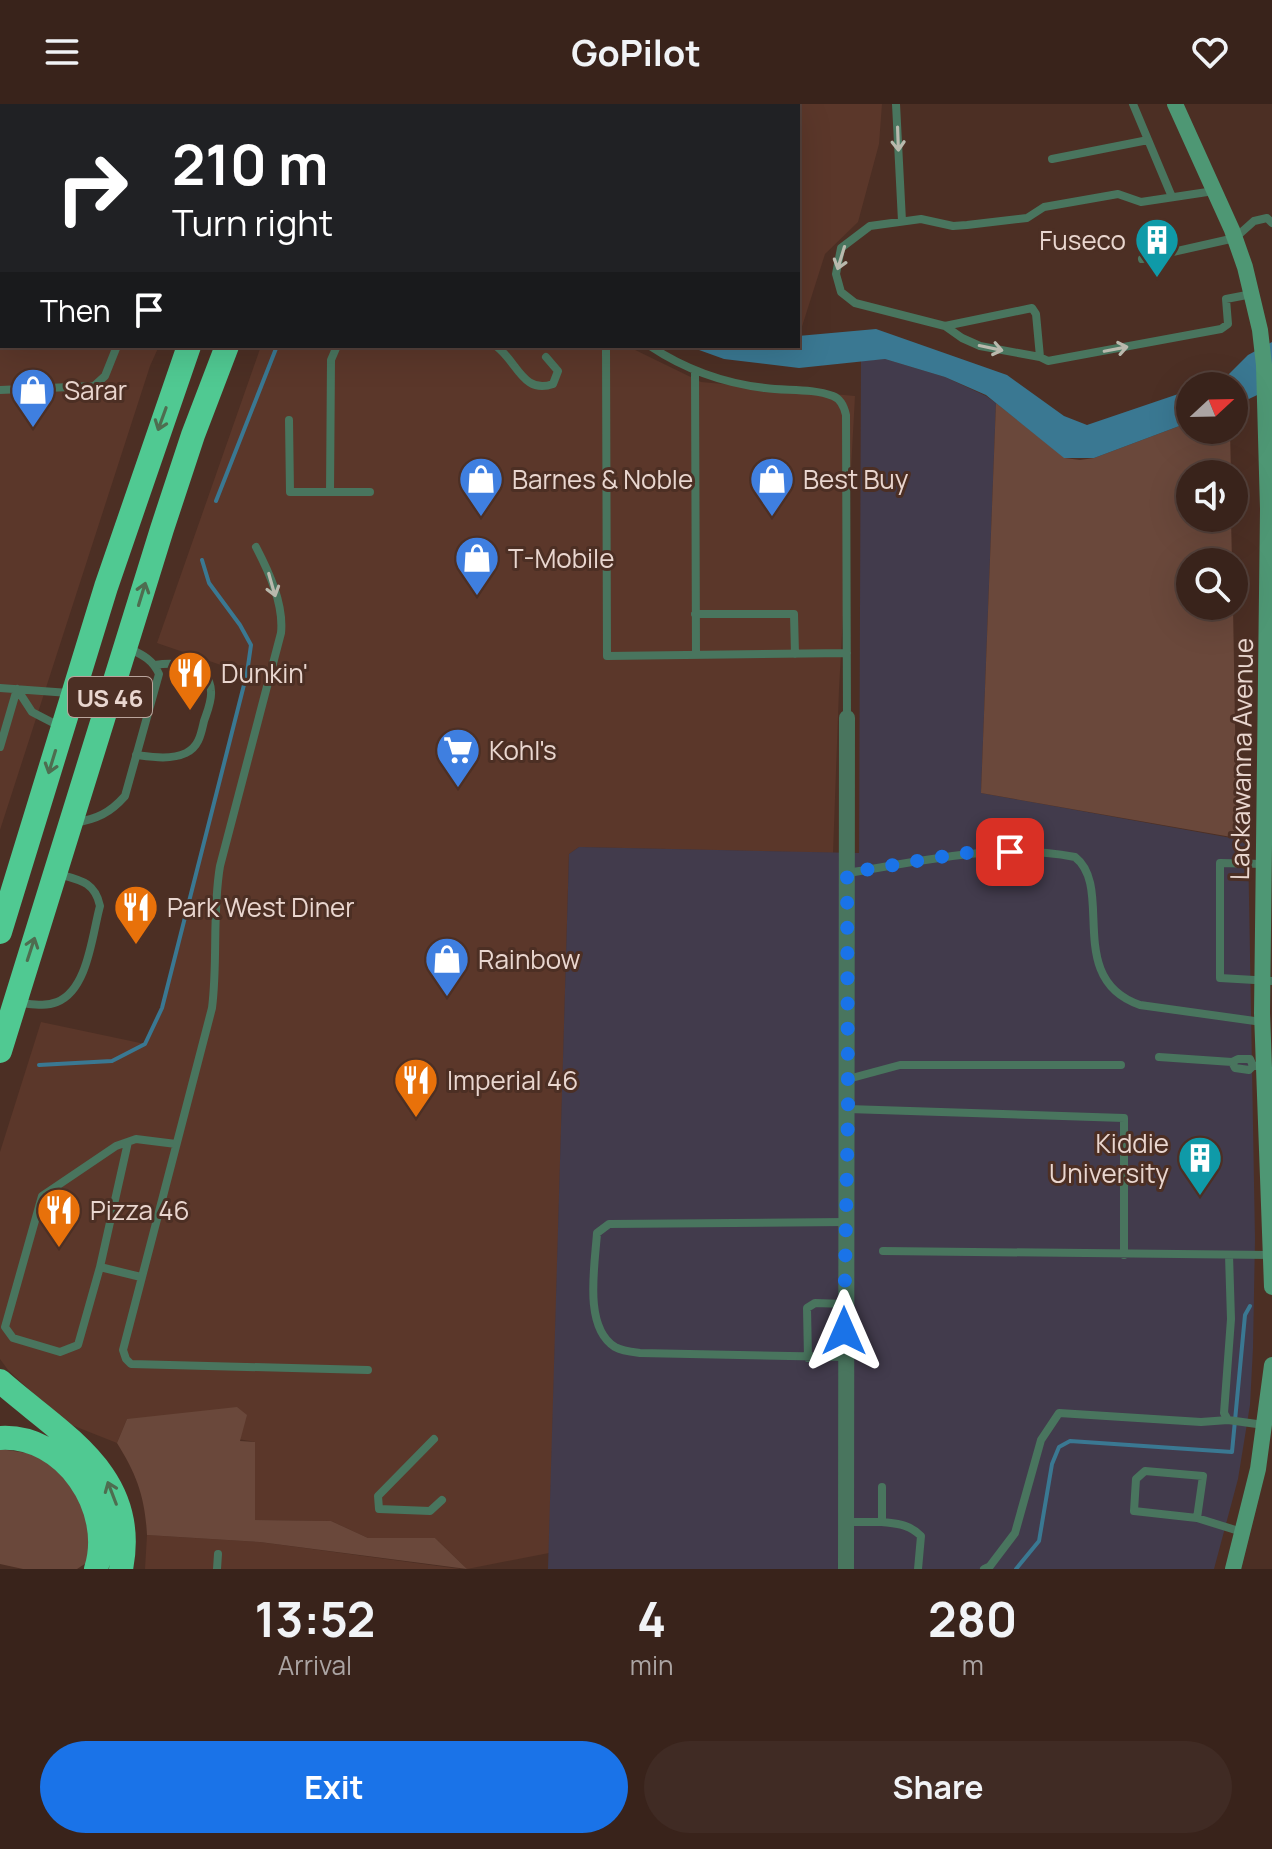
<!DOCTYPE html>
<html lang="en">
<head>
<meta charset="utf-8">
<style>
  body { margin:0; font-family:Manrope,sans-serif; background:#402b24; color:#f1f3f6; height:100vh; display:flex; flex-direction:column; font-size:30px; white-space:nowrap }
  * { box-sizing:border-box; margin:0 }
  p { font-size:26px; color:#aba4a3 }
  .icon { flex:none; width:44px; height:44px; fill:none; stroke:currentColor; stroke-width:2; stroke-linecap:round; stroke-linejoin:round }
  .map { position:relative; height:1465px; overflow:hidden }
  .panel { display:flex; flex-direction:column; background:#39231b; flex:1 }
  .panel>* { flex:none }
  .guide { position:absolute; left:0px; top:0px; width:800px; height:244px; box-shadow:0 8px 32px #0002,0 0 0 2px #53403a; background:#202124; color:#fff; overflow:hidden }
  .needle { width:52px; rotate:68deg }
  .controls { position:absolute; left:1176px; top:268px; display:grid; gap:16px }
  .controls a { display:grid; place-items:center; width:72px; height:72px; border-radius:50%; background:#39231b; box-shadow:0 8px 32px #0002,0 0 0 2px #53403a; font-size:40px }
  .pin { position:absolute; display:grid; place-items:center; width:68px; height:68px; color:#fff; margin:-34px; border-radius:16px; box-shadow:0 4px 12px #0006 }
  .me { position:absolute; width:88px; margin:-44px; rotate:0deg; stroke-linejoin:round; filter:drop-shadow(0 0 6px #0008) }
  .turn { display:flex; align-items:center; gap:28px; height:168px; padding:0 40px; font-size:36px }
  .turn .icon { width:104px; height:104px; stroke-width:2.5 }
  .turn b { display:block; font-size:56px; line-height:68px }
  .then { display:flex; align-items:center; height:76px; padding:0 40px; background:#0003; gap:16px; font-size:30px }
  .eta { display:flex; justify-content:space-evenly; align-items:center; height:136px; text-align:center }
  .eta b { font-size:48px; font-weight:700; line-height:56px }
  .button { display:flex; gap:16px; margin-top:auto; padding:16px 40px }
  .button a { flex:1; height:92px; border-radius:48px; background:#1a73e8; color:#fff; font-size:32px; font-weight:700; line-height:92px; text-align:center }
  .button a+a { background:#402b24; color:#f1f3f6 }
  header { display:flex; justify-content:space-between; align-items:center; height:104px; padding:0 40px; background:#39231b; font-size:36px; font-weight:700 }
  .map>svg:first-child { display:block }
  .built { fill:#5b372a }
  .industrial { fill:#423b4c }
  .green { fill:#6a483b }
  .water { fill:#3a7892 }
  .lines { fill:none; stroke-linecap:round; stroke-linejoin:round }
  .stream { stroke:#3a7892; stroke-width:4 }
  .lane { stroke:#49755e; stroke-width:8 }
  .street { stroke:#49755e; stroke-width:16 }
  .secondary { stroke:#4e9774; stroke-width:16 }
  .highway { stroke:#50c992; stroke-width:24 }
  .oneway { stroke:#b9b9ad }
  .oneway2 { stroke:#4e6d50 }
  .route { stroke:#1a73e8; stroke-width:14; stroke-dasharray:0 25.2 }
  .labels { text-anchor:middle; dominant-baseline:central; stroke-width:6; stroke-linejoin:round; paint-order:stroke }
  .shield { fill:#4c2f24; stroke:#baa49c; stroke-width:2 }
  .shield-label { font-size:24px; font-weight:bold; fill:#e9d6cf }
  .poi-label { font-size:26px; fill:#e9d6cf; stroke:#4c2f24; text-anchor:start }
  .street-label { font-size:26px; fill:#e9d6cf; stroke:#4c2f24 }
</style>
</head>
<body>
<header><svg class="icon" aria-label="menu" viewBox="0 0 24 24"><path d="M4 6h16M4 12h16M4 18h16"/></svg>GoPilot<svg class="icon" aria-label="heart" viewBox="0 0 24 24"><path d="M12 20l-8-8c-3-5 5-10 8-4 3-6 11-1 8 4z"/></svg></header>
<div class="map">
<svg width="1272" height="1465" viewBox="0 0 1272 1465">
  <rect width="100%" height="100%" fill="#4c2f24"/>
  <path class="built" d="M 0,0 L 256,0 L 2,2 L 2,242 L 159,242 L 150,262 L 0,726 Z
    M 460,0 L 882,0 L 879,40 L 858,118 L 825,150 L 799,232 L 798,2 Z
    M 261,242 L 627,242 L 701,278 L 855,292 L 839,585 L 833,749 L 579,743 L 569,750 L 549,1449 L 467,1465 L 435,1434 L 368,1434 L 331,1417 L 255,1416 L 255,1338 L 127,1315 L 117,1339 L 64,1318 L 8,1266 L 0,1255 L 0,1048 L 41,918 L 145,940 L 162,904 L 247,570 L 157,539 Z
    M 147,1431 L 260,1438 L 460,1465 L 145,1465 Z"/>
  <path class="industrial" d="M 885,255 L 945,273 L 986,292 L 996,299 L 981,689 L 1248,737 L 1255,1135 L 1253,1244 L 1250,1301 L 1238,1375 L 1214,1465 L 548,1465 L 569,750 L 579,743 L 859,749 L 861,257 Z"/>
  <path class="green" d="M 996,299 L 1065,354 L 1080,356 L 1094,354 L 1190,318 L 1190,326 L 1230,326 L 1231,370 L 1190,370 L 1190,414 L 1231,414 L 1232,458 L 1190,458 L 1190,502 L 1233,502 L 1237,734 L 981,689 Z
    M 237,1303 L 247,1311 L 240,1337 L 255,1338 L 255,1416 L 331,1417 L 368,1434 L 435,1434 L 467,1465 L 260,1438 L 147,1431 C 145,1393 137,1371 117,1339 L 127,1315 Z
    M 0,1345 L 47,1352 L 81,1387 L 92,1427 L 91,1456 L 77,1465 L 23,1465 L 0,1460 Z"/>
  <path class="water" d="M 876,225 L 1007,271 L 1064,312 L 1087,321 L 1190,286 L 1190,318 L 1094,354 L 1064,354 L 986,291 L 945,273 L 885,255 L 799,264 L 724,255 L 688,242 L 798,242 L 798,232 Z
    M 1272,238 L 1272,284 L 1234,302 L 1234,282 L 1202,282 L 1228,271 L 1248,251 Z"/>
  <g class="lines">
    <path class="stream" d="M 216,397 L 277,242
      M 39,961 L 112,957 L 145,940 L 162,904 L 247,569 L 251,541 L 240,521 L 209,479 L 202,456
      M 1016,1465 L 1039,1437 L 1052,1360 L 1059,1343 L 1070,1337 L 1232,1348 L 1245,1211 L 1250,1202"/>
    <path class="lane" d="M 138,0 L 151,2
      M 896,0 L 902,117
      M 1133,0 L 1172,93
      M 1052,55 L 1148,36
      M 1214,87 L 1141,98 L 1118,90 L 1044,103 L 1027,114 L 967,121 L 953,122 L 921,115 L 870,122 L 841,144 L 836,170 L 841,188 L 855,199 L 945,222 L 962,234 L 980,242 L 1040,253 L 1048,257 L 1221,225 L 1228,220 L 1226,195 L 1252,190
      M 0,102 L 2,102
      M 0,154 L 2,154
      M 1142,155 L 1235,134 L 1254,117 L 1267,114 L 1272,119
      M 945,222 L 1032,204 L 1036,210 L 1040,253
      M 496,242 C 517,257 523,291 553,280 L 558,267 L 546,253
      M 606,242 L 607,552 L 847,549
      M 650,242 C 686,266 722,279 765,284 C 786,287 812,284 833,292 C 841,295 844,302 846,311 L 847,613
      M 695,267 L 696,551
      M 0,286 L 94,282 L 105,272 L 117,242
      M 289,316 L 290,388 L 330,388 L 331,256 L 337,242
      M 330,388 L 370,388
      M 256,443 C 269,468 284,500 281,529 L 220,762 C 212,809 218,857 212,904 L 123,1246 L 126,1255 L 131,1260 L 368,1266
      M 695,510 L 794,510 L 795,550
      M 0,584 L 69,589
      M 17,585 L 32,608 L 61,623
      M 0,643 L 17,585
      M 136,651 C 152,653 171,656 186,649 C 199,643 201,630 204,617 C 207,608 212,597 211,587 C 210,560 175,558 155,561
      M 74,719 C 97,715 110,709 125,692 L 159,570 C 153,556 143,551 130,545
      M 1264,760 L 1220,759 L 1220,874 L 1272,877
      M 847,769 C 923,757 999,738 1075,753 C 1115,784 1064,875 1140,901 L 1262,918
      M 19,899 C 32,900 45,903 57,898 C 88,886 92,831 100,802 C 95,778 80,776 58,770
      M 1159,953 L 1232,958 L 1238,955 L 1250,955 L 1253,962
      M 1232,958 L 1235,964 L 1249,966 L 1253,962 L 1258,962
      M 848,975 L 900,961 L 1121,961
      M 848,1005 L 1124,1014 L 1124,1151
      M 883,1147 L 1271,1151
      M 1229,1151 L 1231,1215 L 1224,1309 L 1228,1316 L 1264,1321
      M 100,1163 L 128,1038
      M 141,1173 L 100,1163 L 78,1241 L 60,1248 L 13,1234 L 5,1223 L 42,1092 L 116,1042 L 136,1035 L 176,1040
      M 844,1253 L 640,1249 C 632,1248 622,1247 615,1243 C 583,1223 595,1161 597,1129 L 609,1120 L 845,1118
      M 808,1254 L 807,1204 L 815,1199 L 845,1200
      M 434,1335 L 378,1392 L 379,1405 L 430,1407 L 442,1396
      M 882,1383 L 882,1418 C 898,1420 909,1420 921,1432 L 918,1465
      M 1197,1414 L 1203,1372 L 1145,1367 L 1136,1375 L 1134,1407 L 1197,1414 L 1242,1428
      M 845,1418 L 882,1418
      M 217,1465 L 218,1450
      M 984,1465 L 990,1462 L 1015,1429 L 1041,1336 L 1059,1309 L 1201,1318 L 1228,1316"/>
    <path class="street" d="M 846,1465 L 847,614"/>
    <path class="secondary" d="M 1175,0 L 1232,126 L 1245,163 L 1260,226 L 1264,261 L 1268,405 L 1262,909 L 1272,1183
      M 1233,1465 L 1258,1365 L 1272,1261"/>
    <path class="highway" d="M 293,2 L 294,0
      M 334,2 L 335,0
      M 0,828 L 106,483 L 189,242
      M 0,947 L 162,425 L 193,331 L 227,242
      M 0,1277 C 61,1331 140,1370 121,1465
      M 0,1334 C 65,1330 115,1405 96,1465"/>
  </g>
  <defs><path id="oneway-shaft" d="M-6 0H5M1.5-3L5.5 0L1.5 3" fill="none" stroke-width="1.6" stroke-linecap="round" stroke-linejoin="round" transform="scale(2)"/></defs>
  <g class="oneway">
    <use href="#oneway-shaft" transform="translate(898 35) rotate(88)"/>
    <use href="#oneway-shaft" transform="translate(841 154) rotate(107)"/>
    <use href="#oneway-shaft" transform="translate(991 244) rotate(12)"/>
    <use href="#oneway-shaft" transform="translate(1116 245) rotate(-11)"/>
    <use href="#oneway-shaft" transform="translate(272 481) rotate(74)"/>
  </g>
  <g class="oneway2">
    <use href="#oneway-shaft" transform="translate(162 315) rotate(110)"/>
    <use href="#oneway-shaft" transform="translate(142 490) rotate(-73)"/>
    <use href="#oneway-shaft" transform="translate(52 658) rotate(107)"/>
    <use href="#oneway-shaft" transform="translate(31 845) rotate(-72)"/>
    <use href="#oneway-shaft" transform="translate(112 1389) rotate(-111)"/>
  </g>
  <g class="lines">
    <path class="route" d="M 844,1227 L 848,1005 L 847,769 L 963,749 L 1010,748"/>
  </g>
  <defs>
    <g id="building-pin" transform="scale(2.3)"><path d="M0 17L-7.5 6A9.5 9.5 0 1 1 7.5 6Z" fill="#0f9aa8" stroke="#4c2f24"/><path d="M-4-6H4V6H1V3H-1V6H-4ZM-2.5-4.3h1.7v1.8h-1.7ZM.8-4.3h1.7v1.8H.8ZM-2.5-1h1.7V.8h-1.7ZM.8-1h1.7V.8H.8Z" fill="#fff"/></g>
    <g id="shop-pin" transform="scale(2.3)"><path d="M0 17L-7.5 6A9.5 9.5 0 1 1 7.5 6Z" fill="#3f7fe0" stroke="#4c2f24"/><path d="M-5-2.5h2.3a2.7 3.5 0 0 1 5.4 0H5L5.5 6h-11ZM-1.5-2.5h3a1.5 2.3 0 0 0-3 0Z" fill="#fff"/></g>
    <g id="restaurant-pin" transform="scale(2.3)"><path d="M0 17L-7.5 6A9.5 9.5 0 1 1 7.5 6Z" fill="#e8710a" stroke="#4c2f24"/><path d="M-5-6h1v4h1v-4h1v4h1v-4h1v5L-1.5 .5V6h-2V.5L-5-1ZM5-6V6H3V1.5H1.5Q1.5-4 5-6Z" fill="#fff"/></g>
    <g id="supermarket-pin" transform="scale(2.3)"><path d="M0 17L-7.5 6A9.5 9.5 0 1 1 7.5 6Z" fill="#3f7fe0" stroke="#4c2f24"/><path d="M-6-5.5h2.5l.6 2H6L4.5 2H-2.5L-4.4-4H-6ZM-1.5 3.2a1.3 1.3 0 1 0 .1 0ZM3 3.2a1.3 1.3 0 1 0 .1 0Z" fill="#fff"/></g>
  </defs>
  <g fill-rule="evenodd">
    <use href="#building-pin" x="1157" y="136"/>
    <use href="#shop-pin" x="33" y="286"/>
    <use href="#shop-pin" x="481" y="375"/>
    <use href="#shop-pin" x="772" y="375"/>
    <use href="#shop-pin" x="477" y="454"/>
    <use href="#restaurant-pin" x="190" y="569"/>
    <use href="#supermarket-pin" x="458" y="646"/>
    <use href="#restaurant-pin" x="136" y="803"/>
    <use href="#shop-pin" x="447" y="855"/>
    <use href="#restaurant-pin" x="416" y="976"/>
    <use href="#building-pin" x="1200" y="1054"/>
    <use href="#restaurant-pin" x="59" y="1106"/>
  </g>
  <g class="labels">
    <rect class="shield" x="68" y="573" width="84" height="40" rx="6"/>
    <g class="shield-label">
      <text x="110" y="593">US 46</text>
    </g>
    <g class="poi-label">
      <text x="1126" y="136" text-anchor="end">Fuseco</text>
      <text x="64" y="286">Sarar</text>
      <text x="512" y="375">Barnes &amp; Noble</text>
      <text x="803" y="375">Best Buy</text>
      <text x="508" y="454">T-Mobile</text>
      <text x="221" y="569">Dunkin'</text>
      <text x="489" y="646">Kohl's</text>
      <text x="167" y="803">Park West Diner</text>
      <text x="478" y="855">Rainbow</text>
      <text x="447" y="976">Imperial 46</text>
      <text x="1169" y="1039" text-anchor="end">Kiddie<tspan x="1169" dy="30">University</tspan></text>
      <text x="90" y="1106">Pizza 46</text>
    </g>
    <g class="street-label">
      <text transform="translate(1241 655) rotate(-89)">Lackawanna Avenue</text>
    </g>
  </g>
</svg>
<div class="controls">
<a><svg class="needle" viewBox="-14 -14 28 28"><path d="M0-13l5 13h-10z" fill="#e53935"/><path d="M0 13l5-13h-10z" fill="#aba4a3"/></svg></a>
<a><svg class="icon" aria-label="sound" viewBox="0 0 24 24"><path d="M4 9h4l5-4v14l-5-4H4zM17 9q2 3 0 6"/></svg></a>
<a><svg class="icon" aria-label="search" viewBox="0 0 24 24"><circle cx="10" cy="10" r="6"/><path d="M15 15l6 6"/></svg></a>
</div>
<div class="pin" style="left:1010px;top:748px;background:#d93025"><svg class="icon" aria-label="arrive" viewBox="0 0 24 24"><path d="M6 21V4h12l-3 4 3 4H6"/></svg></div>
<svg class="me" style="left:844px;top:1227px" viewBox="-20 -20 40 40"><path d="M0-17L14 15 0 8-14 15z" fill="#1a73e8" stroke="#fff" stroke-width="4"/></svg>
<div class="guide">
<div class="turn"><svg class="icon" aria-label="right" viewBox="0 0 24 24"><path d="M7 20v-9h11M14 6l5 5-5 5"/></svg><div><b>210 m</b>Turn right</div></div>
<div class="then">Then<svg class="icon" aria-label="arrive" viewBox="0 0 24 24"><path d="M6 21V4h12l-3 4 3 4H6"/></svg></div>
</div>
</div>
<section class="panel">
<div class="eta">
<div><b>13:52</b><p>Arrival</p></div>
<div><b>4</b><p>min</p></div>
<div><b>280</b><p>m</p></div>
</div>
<div class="button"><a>Exit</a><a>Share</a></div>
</section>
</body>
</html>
